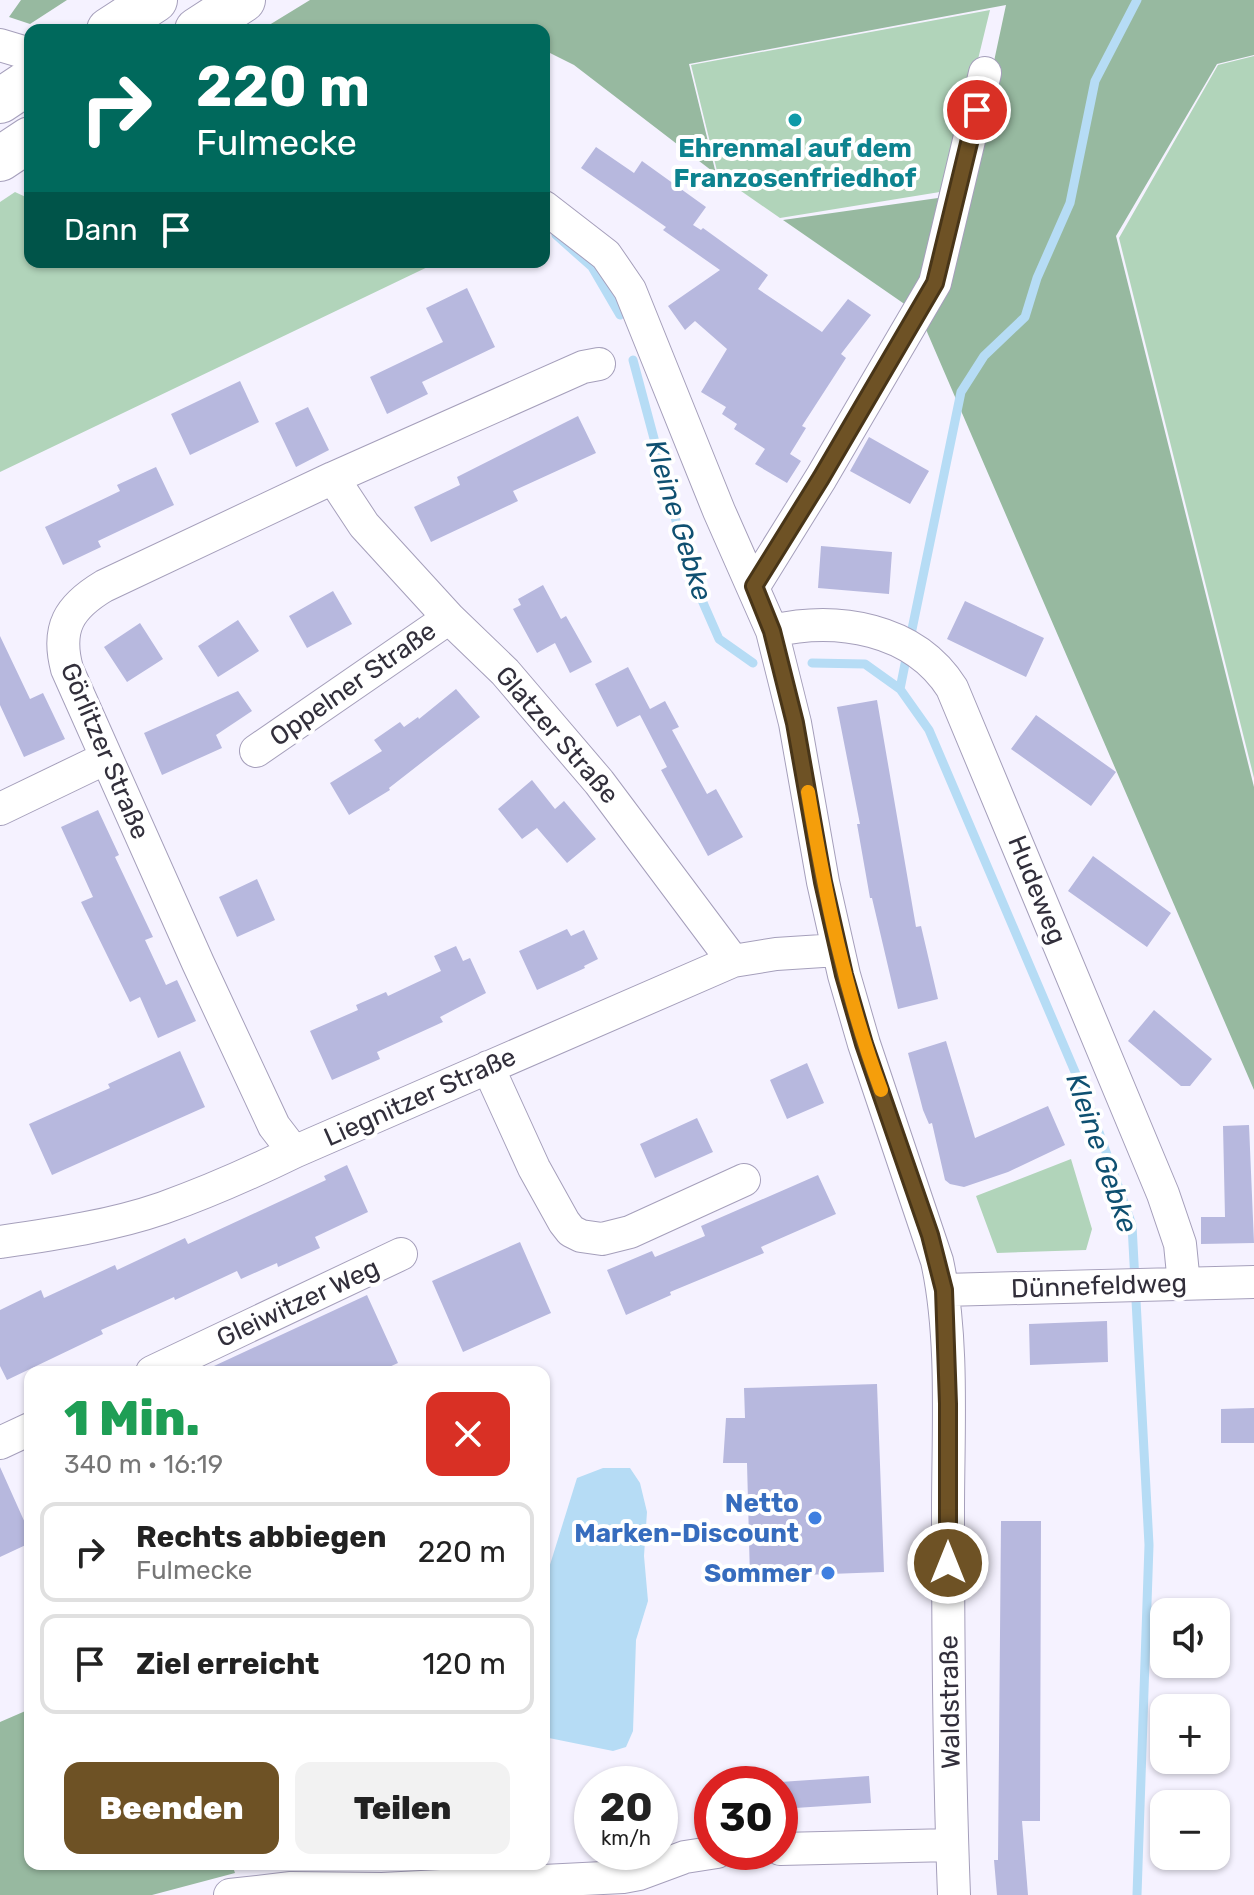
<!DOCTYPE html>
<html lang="de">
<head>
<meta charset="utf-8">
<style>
  body { margin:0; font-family:Rubik,sans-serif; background:#f2f2f2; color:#222; height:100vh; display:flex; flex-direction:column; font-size:30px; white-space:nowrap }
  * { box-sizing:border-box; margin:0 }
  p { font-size:26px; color:#767676 }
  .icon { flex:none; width:44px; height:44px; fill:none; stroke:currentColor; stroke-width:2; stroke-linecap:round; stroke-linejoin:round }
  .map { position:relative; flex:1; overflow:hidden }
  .side { position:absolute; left:24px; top:1366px; width:526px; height:504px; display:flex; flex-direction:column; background:#fff; border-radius:16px; box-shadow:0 2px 6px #0004 }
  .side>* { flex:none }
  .hud { position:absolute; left:24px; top:24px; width:526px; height:244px; border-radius:16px; box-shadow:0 2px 6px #0004; background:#00695c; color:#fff; overflow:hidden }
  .fabs { position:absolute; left:1150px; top:1598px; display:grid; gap:16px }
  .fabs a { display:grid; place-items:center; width:80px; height:80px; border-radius:16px; background:#fff; box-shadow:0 2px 6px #0004; font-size:40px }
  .speed { position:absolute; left:574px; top:1766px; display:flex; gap:16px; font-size:40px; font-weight:700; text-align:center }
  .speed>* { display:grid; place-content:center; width:104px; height:104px; border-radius:50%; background:#fff; box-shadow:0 2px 6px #0004; line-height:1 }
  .speed small { font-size:20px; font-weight:400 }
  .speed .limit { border:12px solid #d22; background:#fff; color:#111 }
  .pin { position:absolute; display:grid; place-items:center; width:68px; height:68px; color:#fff; margin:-34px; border:4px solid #fff; border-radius:50%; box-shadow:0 2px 8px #0007 }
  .me { position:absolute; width:88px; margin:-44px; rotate:0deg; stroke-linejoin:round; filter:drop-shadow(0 0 6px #0008) }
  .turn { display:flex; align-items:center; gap:28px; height:168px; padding:0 40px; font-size:36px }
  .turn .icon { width:104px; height:104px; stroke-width:2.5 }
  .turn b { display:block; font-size:56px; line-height:68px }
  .then { display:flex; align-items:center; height:76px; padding:0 40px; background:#0003; gap:16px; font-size:30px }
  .round { display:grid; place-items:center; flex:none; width:84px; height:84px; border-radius:16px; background:#f2f2f2 }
  .headline { display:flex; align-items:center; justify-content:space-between; height:136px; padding:0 40px }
  h1 { font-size:48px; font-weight:800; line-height:60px; color:#1e9e55 }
  .action { display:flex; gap:16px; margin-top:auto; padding:16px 40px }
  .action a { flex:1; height:92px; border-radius:16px; background:#6e5225; color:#fff; font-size:32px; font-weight:800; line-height:92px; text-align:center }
  .action a+a { background:#f2f2f2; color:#222 }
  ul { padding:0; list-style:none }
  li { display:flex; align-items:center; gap:24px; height:100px; margin:0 16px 12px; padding:0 24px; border:4px solid #e0e0e0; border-radius:16px }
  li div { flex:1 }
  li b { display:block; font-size:30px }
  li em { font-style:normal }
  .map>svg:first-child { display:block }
  .green { fill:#b1d4ba }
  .forest { fill:#97b9a0 }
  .water { fill:#b6dcf5 }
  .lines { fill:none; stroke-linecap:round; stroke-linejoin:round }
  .stream { stroke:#b6dcf5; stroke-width:9 }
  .building { fill:#b7b8de }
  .street-casing { stroke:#a59fbb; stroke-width:34 }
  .highway-casing { stroke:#a59fbb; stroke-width:46 }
  .street { stroke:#fff; stroke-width:32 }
  .highway { stroke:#fff; stroke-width:44 }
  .route-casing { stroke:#483518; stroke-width:20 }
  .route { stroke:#6e5225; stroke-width:14 }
  .slow { stroke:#f59e0b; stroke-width:14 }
  .culture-dot { fill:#0f9aa8; stroke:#fff; stroke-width:3 }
  .shop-dot { fill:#3f7fe0; stroke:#fff; stroke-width:3 }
  .labels { text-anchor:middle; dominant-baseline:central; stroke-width:8; stroke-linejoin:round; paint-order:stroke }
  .culture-label { font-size:26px; font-weight:bold; fill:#0d838f; stroke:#fff }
  .street-label { font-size:26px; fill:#322f3b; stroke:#fff }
  .shop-label { font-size:26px; font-weight:bold; fill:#366cbe; stroke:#fff; text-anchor:end }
  .water-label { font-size:28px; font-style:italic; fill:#0f5071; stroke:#fff }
</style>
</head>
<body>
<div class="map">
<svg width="1254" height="1895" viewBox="0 0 1254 1895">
  <rect width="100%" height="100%" fill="#f5f2ff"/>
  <path class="green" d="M 990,10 L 946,191 L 780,218 L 718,175 L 691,65 Z
    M 1254,56 L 1254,778 L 1119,238 L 1218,65 Z
    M 15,192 L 30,199 L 30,262 L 438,262 L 0,472 L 0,202 Z
    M 1071,1159 L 1092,1229 L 1086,1250 L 997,1253 L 976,1196 Z"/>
  <path class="forest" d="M 21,0 L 67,0 L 30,24 L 9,17 Z
    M 310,0 L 1254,0 L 1254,55 L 1217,64 L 1116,236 L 1254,787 L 1254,1090 L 921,318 L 916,312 L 783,220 L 945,197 L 964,202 L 1006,5 L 689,64 L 716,174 L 574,65 L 544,50 L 544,30 L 261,30 Z
    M 30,1709 L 30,1864 L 232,1864 L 235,1873 L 152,1895 L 0,1895 L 0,1722 Z"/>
  <path class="water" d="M 603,1468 L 630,1468 L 640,1483 L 647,1512 L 644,1556 L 648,1601 L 636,1640 L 633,1731 L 626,1747 L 613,1751 L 544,1737 L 544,1584 L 577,1478 Z"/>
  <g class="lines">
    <path class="stream" d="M 556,235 L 592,267 L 620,315
      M 633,360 L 690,573 L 719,639 L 753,663
      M 910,639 L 961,392 L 984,356 L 1025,317 L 1037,278 L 1070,203 L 1095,81 L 1137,0
      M 812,663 L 865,664 L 900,689 L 929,730 L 1090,1107 L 1132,1225 L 1149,1545 L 1137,1895
      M 900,689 L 907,654"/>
  </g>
  <path class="building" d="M 596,147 L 634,173 L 642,161 L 706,207 L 693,225 L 701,230 L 703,228 L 768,275 L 758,289 L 822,332 L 848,299 L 871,315 L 841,354 L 846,358 L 802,426 L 806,428 L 790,454 L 801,461 L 787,483 L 755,464 L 765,449 L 734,429 L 737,424 L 722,414 L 726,407 L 701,392 L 727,349 L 695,321 L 685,330 L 668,306 L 720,270 L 663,230 L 666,227 L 581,168 Z
    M 467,288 L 495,347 L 422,382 L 428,394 L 387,414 L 370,377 L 443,342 L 426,308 Z
    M 240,381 L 259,422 L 190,455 L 171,414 Z
    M 308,407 L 329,450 L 296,467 L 275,423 Z
    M 578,416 L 596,453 L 513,491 L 518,501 L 431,542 L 414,507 L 460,485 L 457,477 Z
    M 869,437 L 929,471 L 910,504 L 850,471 Z
    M 156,467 L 174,505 L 98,541 L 101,547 L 63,565 L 45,527 L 120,491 L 117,485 Z
    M 821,546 L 892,552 L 889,594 L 818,588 Z
    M 543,585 L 561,619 L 566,616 L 592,662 L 570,673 L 555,643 L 537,653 L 513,609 L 521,605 L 518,599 Z
    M 333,591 L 352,624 L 307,648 L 289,616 Z
    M 965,601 L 1044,638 L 1026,677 L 947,639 Z
    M 238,620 L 259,651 L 218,677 L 198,646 Z
    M 140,623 L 163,659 L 127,682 L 104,647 Z
    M 0,636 L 30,699 L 43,693 L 65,739 L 24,757 L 0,705 Z
    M 628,667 L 650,709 L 665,701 L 679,727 L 672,730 L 707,794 L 716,789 L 743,837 L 708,856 L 661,770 L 667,767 L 640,715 L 617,727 L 595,684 Z
    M 456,689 L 480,717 L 389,788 L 390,790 L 349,815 L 330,783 L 382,751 L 374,740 L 400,722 L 404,727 L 418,717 L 419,719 Z
    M 238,691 L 252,711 L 216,735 L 222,748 L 162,775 L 144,733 Z
    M 877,700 L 916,927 L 921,926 L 938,999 L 898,1009 L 872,898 L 870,898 L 857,824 L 860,824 L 837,707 Z
    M 1036,715 L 1116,772 L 1091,806 L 1011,749 Z
    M 532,780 L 555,809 L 564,801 L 596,839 L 567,863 L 537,828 L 522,839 L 498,809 Z
    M 98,810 L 119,855 L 115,857 L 153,937 L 145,940 L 166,985 L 177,980 L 196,1021 L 158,1038 L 140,997 L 130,1002 L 81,902 L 93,897 L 61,827 Z
    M 1093,856 L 1171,913 L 1147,947 L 1068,891 Z
    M 257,879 L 275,920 L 237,937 L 219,897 Z
    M 567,929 L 571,936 L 584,930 L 598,959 L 584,966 L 585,968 L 537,990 L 519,951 Z
    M 456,946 L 463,961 L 470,958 L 486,993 L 440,1017 L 443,1022 L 377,1052 L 380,1059 L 332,1080 L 310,1031 L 358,1010 L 356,1005 L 386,992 L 388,996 L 441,971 L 434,956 Z
    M 1154,1010 L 1212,1059 L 1190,1086 L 1181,1086 L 1128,1041 Z
    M 946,1041 L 975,1138 L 1048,1106 L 1065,1145 L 1008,1172 L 964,1187 L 950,1184 L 945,1180 L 932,1123 L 929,1124 L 923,1110 L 908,1053 Z
    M 180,1051 L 205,1107 L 52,1175 L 29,1124 L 110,1088 L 108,1084 Z
    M 807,1063 L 824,1103 L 787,1119 L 770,1080 Z
    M 697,1118 L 713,1152 L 655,1178 L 640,1144 Z
    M 1249,1125 L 1254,1243 L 1201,1244 L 1201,1217 L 1225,1217 L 1223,1126 Z
    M 347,1165 L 368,1212 L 315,1237 L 320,1248 L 278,1267 L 277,1263 L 241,1279 L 237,1271 L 175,1300 L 174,1297 L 101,1330 L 103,1334 L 7,1380 L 0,1366 L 0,1310 L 41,1290 L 44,1298 L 115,1265 L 117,1270 L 185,1238 L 188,1244 L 326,1180 L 324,1176 Z
    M 818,1175 L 836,1214 L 761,1247 L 764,1253 L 670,1292 L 671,1295 L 626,1315 L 607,1270 L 652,1251 L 655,1257 L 705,1236 L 701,1226 Z
    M 520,1242 L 551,1313 L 463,1352 L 432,1281 Z
    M 367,1295 L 398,1363 L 378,1372 L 201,1372 Z
    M 1107,1321 L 1108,1362 L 1030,1365 L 1029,1324 Z
    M 877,1384 L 884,1572 L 750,1577 L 747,1463 L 723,1463 L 726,1418 L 745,1418 L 744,1388 Z
    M 1254,1408 L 1254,1443 L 1221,1443 L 1221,1409 Z
    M 0,1467 L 30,1534 L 30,1543 L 0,1557 Z
    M 1001,1521 L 1041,1521 L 1040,1821 L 1022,1821 L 1028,1895 L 997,1895 L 994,1860 L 998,1860 Z
    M 869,1776 L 871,1803 L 780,1809 L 780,1782 Z"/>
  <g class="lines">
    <g class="street-casing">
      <path id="street" d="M 0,45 L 30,54
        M 544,207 L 606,255 L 630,290 L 719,511 L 772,631 L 795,723 L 823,882 L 844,975 L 864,1044 L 937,1261 C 954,1338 948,1431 948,1510 C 948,1638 949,1767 954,1895
        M 599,364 L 583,367 L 333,478 L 364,525 L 449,618 L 505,672 L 599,782 L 733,961
        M 754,586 L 821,478 L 935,283 L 985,73
        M 772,631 C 837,616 914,628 952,688 L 1163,1194 L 1180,1244 L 1184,1284
        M 256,751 L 449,618
        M 0,809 L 106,758
        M 488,1067 L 534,1168 L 564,1222 L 571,1231 L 581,1236 L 602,1239 L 630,1232 L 744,1180
        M 294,1152 L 274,1126 L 198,963 L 67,669 C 56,628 69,607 104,586 L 333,478
        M 0,1242 C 55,1234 111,1226 163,1208 C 208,1192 251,1173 294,1152 L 733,961 L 776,954 L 838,950
        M 944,1290 L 1254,1282
        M 152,1372 L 401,1254
        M 0,1443 L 30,1429
        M 780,1849 L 952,1845
        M 230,1895 L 291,1888 L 382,1889 L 623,1877 L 639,1874 L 685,1857 L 717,1852"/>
    </g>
    <g class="highway-casing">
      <path id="highway" d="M 109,30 L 155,0
        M 197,30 L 243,0
        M 0,101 L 30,81
        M 0,159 L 30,139"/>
    </g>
    <use href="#street" class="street"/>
    <use href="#highway" class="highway"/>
  </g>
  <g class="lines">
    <g class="route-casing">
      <path id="route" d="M 948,1563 L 948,1404 L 944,1290 L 930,1235 L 864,1044 L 844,975 L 823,882 L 795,723 L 772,631 L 754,586 L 821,478 L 935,283 L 977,110"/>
    </g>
    <use href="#route" class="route"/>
    <path class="slow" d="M 808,792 C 825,894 845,993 881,1090"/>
  </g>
  <circle class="culture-dot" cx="795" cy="120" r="8"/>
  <g class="shop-dot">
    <circle cx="815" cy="1518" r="8"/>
    <circle cx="828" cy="1573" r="8"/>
  </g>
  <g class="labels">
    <g class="culture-label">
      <text x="795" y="148">Ehrenmal auf dem<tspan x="795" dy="30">Franzosenfriedhof</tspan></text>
    </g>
    <g class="street-label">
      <text transform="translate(353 684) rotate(-35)">Oppelner Straße</text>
      <text transform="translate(557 735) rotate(49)">Glatzer Straße</text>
      <text transform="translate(105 751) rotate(67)">Görlitzer Straße</text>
      <text transform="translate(1037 890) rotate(68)">Hudeweg</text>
      <text transform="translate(420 1097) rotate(-24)">Liegnitzer Straße</text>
      <text transform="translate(1099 1286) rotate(-2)">Dünnefeldweg</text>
      <text transform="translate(298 1303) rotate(-25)">Gleiwitzer Weg</text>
      <text transform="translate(950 1702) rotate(-91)">Waldstraße</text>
    </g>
    <g class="shop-label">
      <text x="799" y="1503">Netto<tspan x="799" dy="30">Marken-Discount</tspan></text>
      <text x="812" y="1573">Sommer</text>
    </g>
    <g class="water-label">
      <text transform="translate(679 520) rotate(73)">Kleine Gebke</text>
      <text transform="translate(1102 1153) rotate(71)">Kleine Gebke</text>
    </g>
  </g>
</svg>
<div class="fabs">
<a><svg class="icon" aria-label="sound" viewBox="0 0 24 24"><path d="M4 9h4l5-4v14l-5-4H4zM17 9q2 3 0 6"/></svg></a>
<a>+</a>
<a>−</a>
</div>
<div class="speed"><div>20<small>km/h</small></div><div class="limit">30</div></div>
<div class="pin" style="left:977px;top:110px;background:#d93025"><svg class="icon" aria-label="arrive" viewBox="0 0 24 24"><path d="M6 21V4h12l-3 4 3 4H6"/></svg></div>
<svg class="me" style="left:948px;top:1563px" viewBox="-20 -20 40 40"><circle r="17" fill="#6e5225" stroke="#fff" stroke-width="3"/><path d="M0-11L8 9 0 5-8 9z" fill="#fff"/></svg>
<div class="hud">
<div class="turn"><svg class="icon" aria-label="right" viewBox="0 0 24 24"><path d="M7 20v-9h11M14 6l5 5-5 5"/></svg><div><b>220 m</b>Fulmecke</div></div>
<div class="then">Dann<svg class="icon" aria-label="arrive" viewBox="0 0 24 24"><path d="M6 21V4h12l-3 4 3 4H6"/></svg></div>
</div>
<section class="side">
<div class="headline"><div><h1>1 Min.</h1><p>340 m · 16:19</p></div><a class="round" style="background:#d93025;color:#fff"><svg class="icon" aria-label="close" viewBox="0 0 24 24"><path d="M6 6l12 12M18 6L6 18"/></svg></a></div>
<ul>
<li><svg class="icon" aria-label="right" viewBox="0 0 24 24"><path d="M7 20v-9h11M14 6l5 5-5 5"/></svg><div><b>Rechts abbiegen</b><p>Fulmecke</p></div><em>220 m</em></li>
<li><svg class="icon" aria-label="arrive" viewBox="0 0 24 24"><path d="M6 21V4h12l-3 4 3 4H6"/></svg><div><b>Ziel erreicht</b></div><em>120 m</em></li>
</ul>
<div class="action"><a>Beenden</a><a>Teilen</a></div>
</section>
</div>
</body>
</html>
